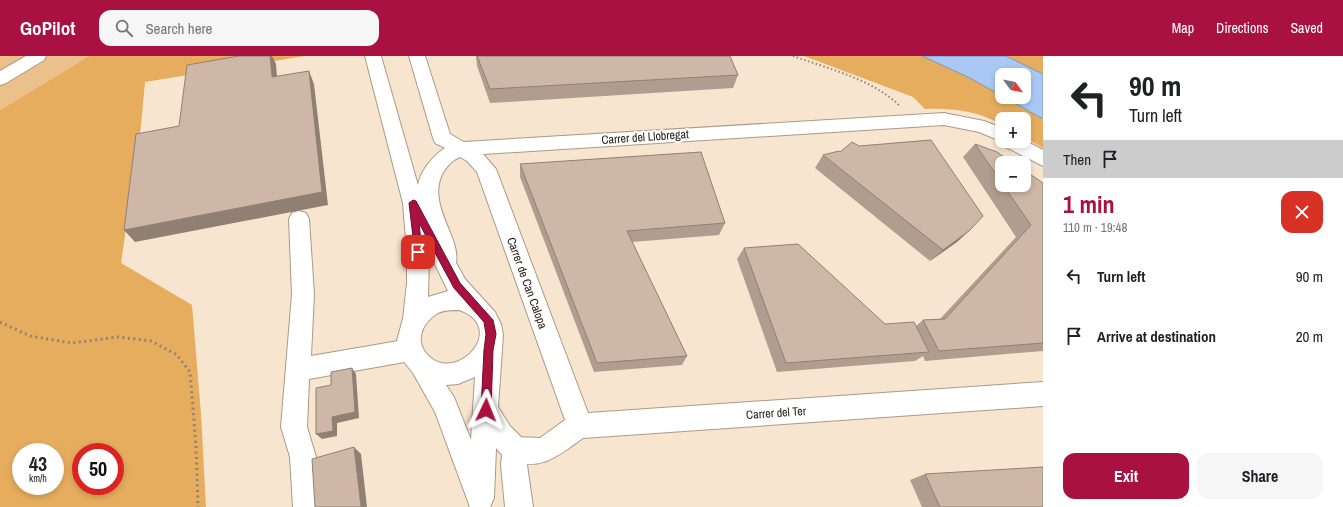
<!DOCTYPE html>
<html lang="en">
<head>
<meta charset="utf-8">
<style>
  body { margin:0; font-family:"Archivo Narrow",sans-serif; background:#f6f6f6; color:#202124; height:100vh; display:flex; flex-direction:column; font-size:15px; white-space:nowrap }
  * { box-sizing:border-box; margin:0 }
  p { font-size:13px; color:#757577 }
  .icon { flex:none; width:22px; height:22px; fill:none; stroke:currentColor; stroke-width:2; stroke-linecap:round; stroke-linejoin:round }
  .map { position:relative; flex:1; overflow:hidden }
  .sheet { display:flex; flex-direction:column; background:#fff; width:300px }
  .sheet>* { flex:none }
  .banner { background:#fff; color:#202124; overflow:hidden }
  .needle { width:26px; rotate:123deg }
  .buttons { position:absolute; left:995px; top:12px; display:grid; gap:8px }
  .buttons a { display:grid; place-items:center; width:36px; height:36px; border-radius:8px; background:#fff; box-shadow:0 2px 6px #0003; font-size:20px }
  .speed { position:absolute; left:12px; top:387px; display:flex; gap:8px; font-size:20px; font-weight:700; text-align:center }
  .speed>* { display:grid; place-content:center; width:52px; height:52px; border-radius:50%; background:#fff; box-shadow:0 2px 6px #0003; line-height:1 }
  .speed small { font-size:10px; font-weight:400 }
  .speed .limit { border:6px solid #d22; background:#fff; color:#111 }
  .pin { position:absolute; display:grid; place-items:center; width:34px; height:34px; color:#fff; margin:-17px; border-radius:8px; box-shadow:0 2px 6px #0006 }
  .me { position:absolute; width:44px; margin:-22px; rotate:2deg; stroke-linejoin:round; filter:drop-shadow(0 0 3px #0008) }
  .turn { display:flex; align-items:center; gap:14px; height:84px; padding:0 20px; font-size:18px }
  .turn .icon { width:52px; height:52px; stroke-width:2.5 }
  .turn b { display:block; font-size:28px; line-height:34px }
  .then { display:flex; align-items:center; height:38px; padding:0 20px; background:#0003; gap:8px; font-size:15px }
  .round { display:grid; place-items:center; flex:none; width:42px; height:42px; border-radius:12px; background:#f6f6f6 }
  .headline { display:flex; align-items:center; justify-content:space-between; height:68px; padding:0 20px }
  h1 { font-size:24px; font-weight:800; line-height:30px; color:#a91240 }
  .primary-button { display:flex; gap:8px; margin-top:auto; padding:8px 20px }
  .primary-button a { flex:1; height:46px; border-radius:12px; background:#a91240; color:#fff; font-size:16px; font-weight:800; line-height:46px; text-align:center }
  .primary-button a+a { background:#f6f6f6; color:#202124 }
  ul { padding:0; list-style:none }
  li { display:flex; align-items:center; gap:12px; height:60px; padding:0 20px }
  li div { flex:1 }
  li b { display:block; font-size:15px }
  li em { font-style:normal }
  header { display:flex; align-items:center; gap:24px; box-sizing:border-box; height:56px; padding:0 20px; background:#a91240; color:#fff }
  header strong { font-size:19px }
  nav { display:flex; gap:22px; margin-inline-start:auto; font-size:14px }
  .search { width:280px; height:36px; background:#f6f6f6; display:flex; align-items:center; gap:10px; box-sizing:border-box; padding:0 14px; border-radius:12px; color:#757577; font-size:15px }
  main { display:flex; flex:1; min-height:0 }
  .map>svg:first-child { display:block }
  .green { fill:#ebc08a }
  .forest { fill:#e7ad5e; fill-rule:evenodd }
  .water { fill:#a9c9f4; stroke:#8095b0 }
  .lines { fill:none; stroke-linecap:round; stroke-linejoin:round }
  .minor-casing { stroke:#ab9a86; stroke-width:2 }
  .major-casing { stroke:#ab9a86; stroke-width:2 }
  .highway-casing { stroke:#ab9a86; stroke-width:2 }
  .path-far1 { stroke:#908474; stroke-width:2; stroke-dasharray:1.5 2.5; stroke-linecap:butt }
  .path { stroke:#908474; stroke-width:3; stroke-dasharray:2 3.5; stroke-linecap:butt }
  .minor { fill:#fff; fill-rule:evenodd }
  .major { fill:#fff; fill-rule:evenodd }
  .highway { fill:#fff; fill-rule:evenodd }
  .wall { fill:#b19d8f }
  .shaded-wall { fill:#908074 }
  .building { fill:#ceb7a6; stroke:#908074 }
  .route { fill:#a91240; stroke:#6e0c2a }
  .labels { text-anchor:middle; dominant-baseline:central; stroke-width:4; stroke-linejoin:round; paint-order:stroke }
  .street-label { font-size:12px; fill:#221b13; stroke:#fff }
</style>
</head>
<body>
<header>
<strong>GoPilot</strong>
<div class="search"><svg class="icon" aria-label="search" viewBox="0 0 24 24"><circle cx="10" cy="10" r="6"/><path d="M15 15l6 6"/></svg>Search here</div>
<nav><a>Map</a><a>Directions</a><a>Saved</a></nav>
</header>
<main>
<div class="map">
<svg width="1043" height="451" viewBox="0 0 1043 451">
  <rect width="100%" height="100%" fill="#f7e5cf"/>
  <path class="green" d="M 0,0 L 89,0 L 0,54 Z"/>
  <path class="forest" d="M 89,0 L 305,0 L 145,26 L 141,70 L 121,207 L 192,249 L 201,358 L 206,451 L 0,451 L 0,54 ZM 21,396 L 55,396 L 55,430 L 21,430 ZM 81,396 L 115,396 L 115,430 L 81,430 Z
    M 804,0 L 922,0 L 970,22 L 1043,63 L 1043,92 L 1024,81 L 1024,63 L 1002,63 L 1002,69 C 979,55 952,52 925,53 L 913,41 Z
    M 1006,0 L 1043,0 L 1043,18 Z"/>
  <path class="water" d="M 922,0 L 1006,0 L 1043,18 L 1043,63 L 1004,41 L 1024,41 L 1024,19 L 1002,19 L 1002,40 L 970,22 Z"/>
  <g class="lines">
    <g class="minor-casing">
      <path id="minor" d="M 409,0 L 425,0 L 450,78 L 464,86 L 944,57 L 984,65 L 1002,72 L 1002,85 L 1024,84 L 1043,94 L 1043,110 L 1004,90 L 1003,86 L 979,76 L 944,69 L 483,98 L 496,113 L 588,357 L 1043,326 L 1043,350 L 583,382 C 558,400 539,417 507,403 L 503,394 L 507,385 L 516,381 L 540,382 L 565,364 L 477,116 L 467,105 L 460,101 C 454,103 448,109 444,115 C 423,149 467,186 454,212 L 446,215 L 438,212 C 433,202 433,190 430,179 C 426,168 417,149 417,138 C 417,119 430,102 445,92 L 435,87 L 433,82 Z
        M 299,155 L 306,157 L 309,163 L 314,238 L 311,300 L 410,283 L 418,286 L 422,294 L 418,302 L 410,305 L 309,323 L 307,371 L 316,401 L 321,451 L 293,451 L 290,401 L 281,371 L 292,238 L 289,163 L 292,157 Z"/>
    </g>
    <g class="major-casing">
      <path id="major" d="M 365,0 L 381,0 L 423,147 L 465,223 L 495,256 L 501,268 L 503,279 L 498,351 L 510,370 L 525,385 L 529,394 L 527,409 L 533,451 L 505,451 L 501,409 L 502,399 L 496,392 L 494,442 L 490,451 L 470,451 L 435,356 L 413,317 L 405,307 L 397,284 L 403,263 L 407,227 L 407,196 L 403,147 ZM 429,196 L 448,235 L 428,241 ZM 459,254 C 507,270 461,325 431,302 C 413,288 421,267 438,257 C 444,254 452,254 459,254 ZM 475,321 L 471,384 L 454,341 L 446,329 L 458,328 Z"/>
    </g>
    <g class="highway-casing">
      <path id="highway" d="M 26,0 L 46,0 L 44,4 L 6,27 L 0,29 L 0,15 Z"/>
    </g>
    <path class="path-far1" d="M 793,0 C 829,13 872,23 900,50"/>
    <path class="path" d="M 0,266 L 30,280 L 72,287 L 118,281 L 151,285 L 177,299 L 190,316 L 196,390 L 198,451"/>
    <use href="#minor" class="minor"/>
    <use href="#major" class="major"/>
    <use href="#highway" class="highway"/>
  </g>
  <path class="wall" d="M 476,0 L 730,0 L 738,19 L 733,32 L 490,47 L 477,10 Z
    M 975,88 L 1002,107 L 1002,129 L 1024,129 L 1043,127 L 1043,295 L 925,305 L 923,300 L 915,305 L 777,316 L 737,203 L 744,192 L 885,268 L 916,270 L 923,264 L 940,263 L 1016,181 L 963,101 Z
    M 823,99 L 970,174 L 957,186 L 930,205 L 815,112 Z
    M 520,108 L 725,167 L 719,179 L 632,186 L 687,300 L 682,309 L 594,316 L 520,121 Z
    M 925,418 L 1043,451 L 922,451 L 910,424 Z"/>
  <path class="shaded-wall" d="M 270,0 L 272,0 L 276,8 L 278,34 L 272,21 Z
    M 309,15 L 314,28 L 328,149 L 135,186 L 124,174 Z
    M 970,174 L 957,186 L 930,205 L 943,194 Z
    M 352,312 L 356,318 L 359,362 L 337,367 L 337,380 L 322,383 L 316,378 L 332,361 Z
    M 354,391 L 361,398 L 367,451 L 361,451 Z"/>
  <path class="building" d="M 239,0 L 270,0 L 272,21 L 309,15 L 322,136 L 124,174 L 136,78 L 179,70 L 187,9 Z
    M 477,0 L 730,0 L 738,19 L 490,33 Z
    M 931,84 L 983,160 L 970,174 L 943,194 L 823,99 L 839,95 L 840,96 L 852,86 L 859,90 Z
    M 975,88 L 997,96 L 1013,107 L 1002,107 L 1002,127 Z
    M 701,96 L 725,167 L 627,175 L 687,300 L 597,307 L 520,108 Z
    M 1024,114 L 1043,127 L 1043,287 L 939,295 L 923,264 L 945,263 L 1031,169 L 1003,129 L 1024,129 Z
    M 798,188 L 885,268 L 914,266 L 929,296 L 786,307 L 744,192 Z
    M 352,312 L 355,356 L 332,361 L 333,375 L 316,378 L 316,332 L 331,329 L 331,316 Z
    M 354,391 L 361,451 L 315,451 L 312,403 Z
    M 1043,411 L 1043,451 L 940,451 L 925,418 Z"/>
  <path class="route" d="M 413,144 L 416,145 L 460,227 L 493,264 L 496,278 L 493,294 L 491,354 L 490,357 L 486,359 L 482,357 L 481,354 L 484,294 L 486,278 L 484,266 L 454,232 L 419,167 L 422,196 L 421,198 L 415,198 L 409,147 Z"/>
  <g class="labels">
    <g class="street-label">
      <text transform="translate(645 81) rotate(-4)">Carrer del Llobregat</text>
      <text transform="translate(527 227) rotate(70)">Carrer de Can Calopa</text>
      <text transform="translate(776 357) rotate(-4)">Carrer del Ter</text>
    </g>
  </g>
</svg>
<div class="buttons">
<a><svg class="needle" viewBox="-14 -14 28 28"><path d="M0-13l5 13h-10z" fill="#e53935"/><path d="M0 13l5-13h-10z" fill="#757577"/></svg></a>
<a>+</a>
<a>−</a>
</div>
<div class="speed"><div>43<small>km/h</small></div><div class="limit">50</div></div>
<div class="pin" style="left:418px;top:196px;background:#d93025"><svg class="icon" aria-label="arrive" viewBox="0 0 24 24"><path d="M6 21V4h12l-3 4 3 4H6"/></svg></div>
<svg class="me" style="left:486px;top:354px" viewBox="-20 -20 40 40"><path d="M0-17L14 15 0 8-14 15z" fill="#a91240" stroke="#fff" stroke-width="4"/></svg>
</div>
<section class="sheet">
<div class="banner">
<div class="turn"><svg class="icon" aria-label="left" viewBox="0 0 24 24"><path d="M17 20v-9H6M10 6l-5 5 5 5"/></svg><div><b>90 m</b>Turn left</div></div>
<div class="then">Then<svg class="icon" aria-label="arrive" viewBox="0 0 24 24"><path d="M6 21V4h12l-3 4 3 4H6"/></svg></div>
</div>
<div class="headline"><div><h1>1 min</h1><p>110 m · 19:48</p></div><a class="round" style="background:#d93025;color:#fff"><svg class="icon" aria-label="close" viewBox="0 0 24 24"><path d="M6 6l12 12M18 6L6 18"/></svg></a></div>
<ul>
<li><svg class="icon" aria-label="left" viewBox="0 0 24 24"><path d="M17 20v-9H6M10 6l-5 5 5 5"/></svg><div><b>Turn left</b></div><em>90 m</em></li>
<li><svg class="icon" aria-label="arrive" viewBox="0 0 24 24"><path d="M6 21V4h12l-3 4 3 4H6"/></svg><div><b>Arrive at destination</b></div><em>20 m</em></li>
</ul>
<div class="primary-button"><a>Exit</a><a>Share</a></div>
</section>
</main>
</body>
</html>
